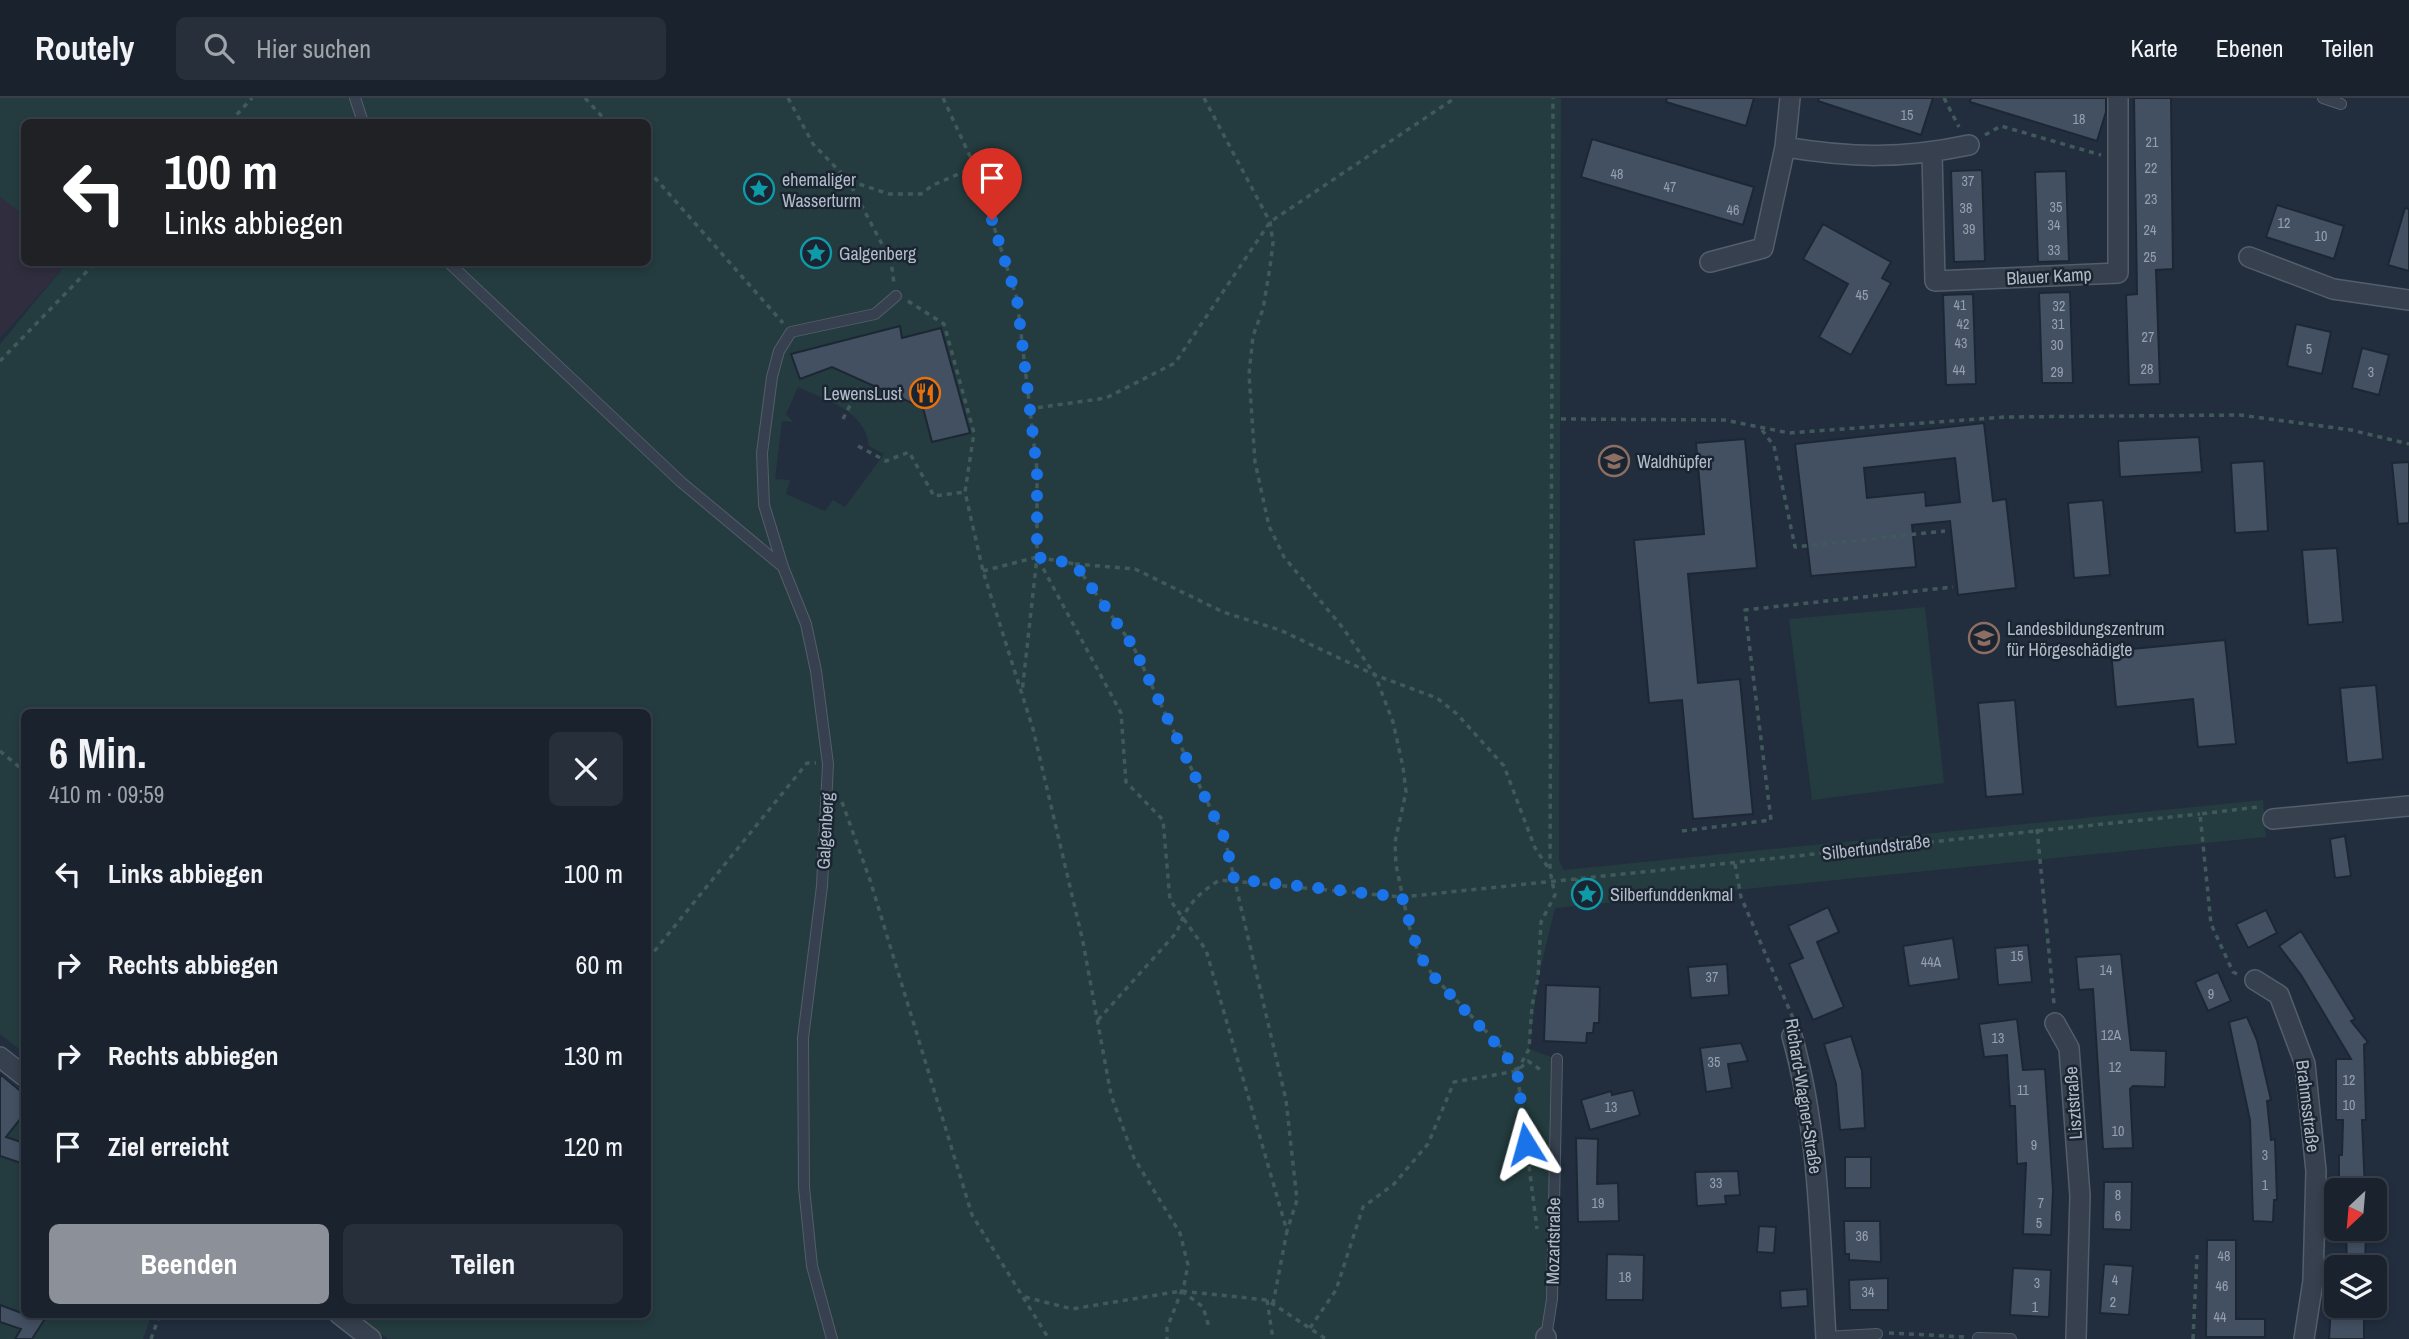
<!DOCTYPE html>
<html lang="de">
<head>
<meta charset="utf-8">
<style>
  body { margin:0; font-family:"Archivo Narrow",sans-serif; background:#272f3a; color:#f1f3f6; height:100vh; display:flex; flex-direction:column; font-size:26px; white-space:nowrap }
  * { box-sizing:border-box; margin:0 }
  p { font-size:23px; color:#9fa4aa }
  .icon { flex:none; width:38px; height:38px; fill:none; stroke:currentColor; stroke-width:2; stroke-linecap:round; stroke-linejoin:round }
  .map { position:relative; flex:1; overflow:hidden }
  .details { position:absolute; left:21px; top:611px; width:630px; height:609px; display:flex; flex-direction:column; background:#1a222e; border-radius:10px; box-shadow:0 4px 10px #0003,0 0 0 2px #383f4a }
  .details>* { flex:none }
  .top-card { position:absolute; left:21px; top:21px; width:630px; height:147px; border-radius:10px; box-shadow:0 4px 10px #0003,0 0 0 2px #383f4a; background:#202124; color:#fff; overflow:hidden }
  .needle { width:46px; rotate:206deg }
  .tools { position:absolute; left:2324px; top:1080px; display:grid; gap:14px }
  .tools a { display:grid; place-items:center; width:63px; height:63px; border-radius:10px; background:#1a222e; box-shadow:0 4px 10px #0003,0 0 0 2px #383f4a; font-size:35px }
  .pin { position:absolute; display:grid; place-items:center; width:60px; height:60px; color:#fff; margin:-72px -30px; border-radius:50% 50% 50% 0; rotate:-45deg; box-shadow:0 0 7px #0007 }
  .pin .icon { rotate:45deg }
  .me { position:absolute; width:77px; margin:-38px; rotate:352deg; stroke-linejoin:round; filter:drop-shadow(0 0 5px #0008) }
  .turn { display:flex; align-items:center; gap:24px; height:147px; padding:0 28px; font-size:32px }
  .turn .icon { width:91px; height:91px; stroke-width:2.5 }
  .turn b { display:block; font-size:49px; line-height:60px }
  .round { display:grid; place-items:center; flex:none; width:74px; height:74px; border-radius:10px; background:#272f3a }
  .overview { display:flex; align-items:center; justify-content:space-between; height:119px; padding:0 28px }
  h1 { font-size:42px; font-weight:700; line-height:52px }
  .button { display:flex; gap:14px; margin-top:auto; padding:14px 28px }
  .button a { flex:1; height:80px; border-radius:10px; background:#8c9099; color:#fff; font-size:28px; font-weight:700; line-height:80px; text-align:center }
  .button a+a { background:#272f3a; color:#f1f3f6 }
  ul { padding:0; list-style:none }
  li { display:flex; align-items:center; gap:21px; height:91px; padding:0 28px }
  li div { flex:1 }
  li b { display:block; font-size:26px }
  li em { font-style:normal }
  header { display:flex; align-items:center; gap:42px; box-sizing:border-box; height:98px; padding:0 35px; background:#1a222e; border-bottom:2px solid #383f4a }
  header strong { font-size:33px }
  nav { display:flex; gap:38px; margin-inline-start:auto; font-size:24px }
  .search { width:490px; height:63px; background:#272f3a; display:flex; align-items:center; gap:18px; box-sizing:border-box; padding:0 24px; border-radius:10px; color:#9fa4aa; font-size:26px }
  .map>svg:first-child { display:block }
  .medical { fill:#302e3e }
  .green { fill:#243c3f; fill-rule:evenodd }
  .building { fill:#425062; stroke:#1d2734; stroke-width:2; fill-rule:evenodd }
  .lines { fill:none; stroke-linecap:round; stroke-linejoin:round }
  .lane-casing { stroke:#545e6b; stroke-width:12 }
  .street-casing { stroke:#545e6b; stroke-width:22 }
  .path { stroke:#42595c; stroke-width:3.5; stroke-dasharray:5 5; stroke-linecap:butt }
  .lane { stroke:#36404e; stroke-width:10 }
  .street { stroke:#36404e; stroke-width:19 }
  .route { stroke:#1a73e8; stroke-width:12; stroke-dasharray:0 21.6 }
  .labels { text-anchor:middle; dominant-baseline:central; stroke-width:5; stroke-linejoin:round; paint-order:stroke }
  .number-label { font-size:14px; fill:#95a0af }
  .poi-label { font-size:18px; fill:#b1bbc9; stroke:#1b2532; text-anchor:start }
  .street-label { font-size:18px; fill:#b1bbc9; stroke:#1b2532 }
</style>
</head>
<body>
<header>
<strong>Routely</strong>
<div class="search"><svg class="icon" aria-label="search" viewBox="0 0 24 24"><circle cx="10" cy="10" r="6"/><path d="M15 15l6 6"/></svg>Hier suchen</div>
<nav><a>Karte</a><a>Ebenen</a><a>Teilen</a></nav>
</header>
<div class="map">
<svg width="2409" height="1241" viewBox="0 0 2409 1241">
  <rect width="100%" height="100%" fill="#222e3e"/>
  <path class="medical" d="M 0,99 L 24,117 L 24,164 L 67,165 L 0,240 Z"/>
  <path class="green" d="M 0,0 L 1561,0 L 1559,763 L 1564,772 L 2263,702 L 2266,739 L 1555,810 L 1538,881 L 1529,951 L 1557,961 L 1546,1241 L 388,1241 L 356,1216 L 648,1216 L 648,614 L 24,614 L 24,955 L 0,936 L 0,246 L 67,165 L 648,164 L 648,24 L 24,24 L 24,117 L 0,99 ZM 798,289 C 826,302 865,312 869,348 L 884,356 L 845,409 L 833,402 L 825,413 L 786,396 L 790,382 L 775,381 L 782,323 L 793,324 L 786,316 Z
    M 1925,509 L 1944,685 L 1812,702 L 1789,521 Z
    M 0,975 L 24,993 L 24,1216 L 152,1216 L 143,1241 L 0,1241 Z"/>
  <path class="building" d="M 1667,0 L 1754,0 L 1746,28 L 1666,4 Z
    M 1819,0 L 1933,0 L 1921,37 L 1818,3 Z
    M 1971,0 L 2106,0 L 2106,14 L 2097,43 L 1970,4 Z
    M 2134,0 L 2171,0 L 2173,171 L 2156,172 L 2160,286 L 2129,287 L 2126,197 L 2137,196 Z
    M 1592,41 L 1754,89 L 1743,127 L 1581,79 Z
    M 1982,72 L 1985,163 L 1954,164 L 1951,73 Z
    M 2066,73 L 2069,163 L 2038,164 L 2035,74 Z
    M 2277,107 L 2344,128 L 2334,161 L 2266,139 Z
    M 2405,110 L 2409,111 L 2409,173 L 2388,167 Z
    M 1823,126 L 1891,164 L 1882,180 L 1891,185 L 1851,257 L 1819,239 L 1848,186 L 1803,161 Z
    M 2070,194 L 2073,285 L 2042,285 L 2039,195 Z
    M 1973,196 L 1976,286 L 1946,287 L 1943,197 Z
    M 2296,226 L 2331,234 L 2322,276 L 2287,268 Z
    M 900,228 L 902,240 L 941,230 L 970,335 L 932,344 L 923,310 L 832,269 L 800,281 L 791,256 Z
    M 2362,250 L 2389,257 L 2379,297 L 2352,290 Z
    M 1984,325 L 1993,403 L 2006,401 L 2016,490 L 1958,497 L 1950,423 L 1912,427 L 1916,469 L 1811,478 L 1795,346 ZM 1955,360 L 1960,404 L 1926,408 L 1925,394 L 1867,400 L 1864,370 Z
    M 2199,339 L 2202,374 L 2120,379 L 2118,343 Z
    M 1745,341 L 1757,470 L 1688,476 L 1698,585 L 1740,581 L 1753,716 L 1693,721 L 1682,602 L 1649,605 L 1634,442 L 1704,436 L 1696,345 Z
    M 2264,363 L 2268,433 L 2235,435 L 2231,365 Z
    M 2409,364 L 2409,425 L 2398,426 L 2392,365 Z
    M 2103,402 L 2110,477 L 2074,480 L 2068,405 Z
    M 2337,450 L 2343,524 L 2308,527 L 2302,452 Z
    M 2225,542 L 2236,646 L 2198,649 L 2193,601 L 2116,609 L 2111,553 Z
    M 2376,587 L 2383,661 L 2347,665 L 2340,590 Z
    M 2015,602 L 2023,696 L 1986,699 L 1978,605 Z
    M 2345,738 L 2351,778 L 2335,780 L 2330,741 Z
    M 1828,809 L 1839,834 L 1817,844 L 1844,909 L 1813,922 L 1789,866 L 1803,860 L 1788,828 Z
    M 2266,812 L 2277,835 L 2248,850 L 2236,826 Z
    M 2301,833 L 2355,921 L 2351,923 L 2368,944 L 2364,947 L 2366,1022 L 2362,1022 L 2365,1092 L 2339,1092 L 2339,1057 L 2342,1057 L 2343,1022 L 2336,1022 L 2336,961 L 2351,961 L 2301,877 L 2279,848 Z
    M 1953,840 L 1959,881 L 1909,888 L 1903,848 Z
    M 2028,847 L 2032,884 L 1998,887 L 1995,850 Z
    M 2121,856 L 2131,952 L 2166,953 L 2165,989 L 2133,988 L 2130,991 L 2133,1050 L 2103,1051 L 2093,891 L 2079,892 L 2076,859 Z
    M 1727,866 L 1729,897 L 1691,900 L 1688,869 Z
    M 2218,874 L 2231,903 L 2208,913 L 2195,884 Z
    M 1546,887 L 1600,889 L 1599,925 L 1594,925 L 1593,935 L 1587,935 L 1586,945 L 1544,943 Z
    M 2247,919 L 2257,942 L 2271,1002 L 2267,1003 L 2271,1042 L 2275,1041 L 2277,1102 L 2274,1102 L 2273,1124 L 2253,1123 L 2250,1022 L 2229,924 Z
    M 2017,921 L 2023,972 L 2045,971 L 2053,1092 L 2051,1137 L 2023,1136 L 2026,1065 L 2017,1066 L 2015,1008 L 2010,1008 L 2007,957 L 1984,959 L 1979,926 Z
    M 1851,938 L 1862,973 L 1865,1030 L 1840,1032 L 1836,986 L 1824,946 Z
    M 1741,945 L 1748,963 L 1728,966 L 1732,990 L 1706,994 L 1700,950 Z
    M 0,976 L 24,996 L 24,1016 L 6,1039 L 24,1045 L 24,1066 L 0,1058 Z
    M 1633,992 L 1640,1017 L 1590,1032 L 1581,1002 L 1611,993 L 1612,997 Z
    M 1576,1040 L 1598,1041 L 1597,1086 L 1618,1085 L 1619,1123 L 1578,1124 Z
    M 1845,1059 L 1871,1059 L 1871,1090 L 1845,1090 Z
    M 1738,1073 L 1740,1097 L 1725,1098 L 1726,1106 L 1697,1108 L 1695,1074 Z
    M 2104,1084 L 2132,1084 L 2131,1132 L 2103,1131 Z
    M 1844,1123 L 1880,1123 L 1881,1164 L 1849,1162 L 1849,1156 L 1845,1156 Z
    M 1759,1128 L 1776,1129 L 1774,1155 L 1757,1154 Z
    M 2346,1132 L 2366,1132 L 2365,1169 L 2347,1169 Z
    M 2207,1142 L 2236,1142 L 2236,1221 L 2265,1221 L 2265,1239 L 2206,1239 Z
    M 1607,1156 L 1644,1157 L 1643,1202 L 1606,1202 Z
    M 2104,1166 L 2133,1168 L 2129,1217 L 2100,1215 Z
    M 2013,1170 L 2051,1172 L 2049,1219 L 2010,1217 Z
    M 1888,1180 L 1888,1212 L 1850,1212 L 1849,1182 Z
    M 1807,1191 L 1808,1208 L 1781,1210 L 1780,1193 Z
    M 0,1207 L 24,1216 L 48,1216 L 32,1241 L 15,1241 L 21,1231 L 0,1224 Z
    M 2331,1208 L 2364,1208 L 2364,1241 L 2329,1241 Z"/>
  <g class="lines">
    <g class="lane-casing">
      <path id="lane" d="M 355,0 L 363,24
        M 2323,0 L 2341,6
        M 448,164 L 681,384 L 783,469
        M 1546,1239 L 1552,1201 L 1557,961
        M 1826,1239 L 1877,1236
        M 1978,1240 L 2011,1241
        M 832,1241 L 812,1168 L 804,1089 L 803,940 L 822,788 L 828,666 L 816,573 L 806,526 L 783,469 L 764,407 L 762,355 L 772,279 L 779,253 L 791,234 L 875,216 L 896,198"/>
    </g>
    <g class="street-casing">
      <path id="street" d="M 1785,49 C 1851,60 1903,61 1969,47
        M 1932,54 L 1935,183 L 2118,175 L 2118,0
        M 2249,159 L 2333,191 L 2409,202
        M 1710,164 L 1763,150 L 1785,49 L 1790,0
        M 2273,721 L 2409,708
        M 2255,882 L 2279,897 L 2305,966 L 2316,1073 L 2313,1183 L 2304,1241
        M 2055,925 L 2069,950 L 2080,1098 L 2076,1241
        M 1792,938 C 1820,1038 1820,1139 1826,1241
        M 0,959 L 24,978
        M 339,1216 L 371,1241
        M 1546,1241 L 1546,1239"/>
    </g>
    <path class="path" d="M 585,0 L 607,24
      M 788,0 L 813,46 L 848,82 L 891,163 L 894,186
      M 943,0 L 975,69 L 1017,201 L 1037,372 L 1037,459 L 1022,595
      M 1204,0 L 1270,124 L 1273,145 L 1270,169 L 1263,211 L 1253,238 L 1249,276 L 1255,364 L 1269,428 L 1284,459 L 1343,530 L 1375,577 L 1393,624 L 1403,669 L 1406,694 L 1395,744 L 1396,767 L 1409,828 L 1419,856 L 1434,879 L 1501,949 L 1517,973 L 1537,1131
      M 1944,0 L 1959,29
      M 230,24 L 252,0
      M 1985,37 L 2001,28 L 2101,57
      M 648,72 L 783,225
      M 850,83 L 889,96 L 921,96 L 933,87 L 975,69
      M 908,203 L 944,226 L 974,335 L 965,394 L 983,473 L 1033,631 L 1083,844 L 1111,997 L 1134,1060 L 1180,1135 L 1188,1167 L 1184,1187 L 1167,1230 L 1167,1241
      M 0,263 L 96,164
      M 1028,311 L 1106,300 L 1175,265 L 1270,124 L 1455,0
      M 843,321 L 861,286
      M 1561,321 L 1725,322 L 1789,335 L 2005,319 L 2240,317 L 2351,332 L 2409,346
      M 1762,332 L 1774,348 L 1795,449 L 1945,433
      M 858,348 L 886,363 L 909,354 L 934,398 L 965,394
      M 1075,466 L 1135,471 L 1223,514 L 1280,532 L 1375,577 L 1437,600 L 1457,616 L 1504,668 L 1535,750 L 1549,771
      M 983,473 L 1037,459
      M 0,653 L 24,673
      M 842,704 L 870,782 L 972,1117 L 1049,1241
      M 2037,731 L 2054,906
      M 1682,733 L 1771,722 L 1745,512 L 1953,489
      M 1735,766 L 1741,799 L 1793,920
      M 1576,781 L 1586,794
      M 648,861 L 807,665 L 816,665
      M 2237,876 L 2233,874 L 2211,826 L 2200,716 L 2258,709
      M 1098,922 L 1177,834 C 1185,809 1198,795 1220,782 L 1402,799 L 2200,716
      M 1517,973 L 1529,951 L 1532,908 L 1538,880 L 1541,824 L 1555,797 L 1550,773 L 1553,0
      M 1182,1193 L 1203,1209 L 1209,1229
      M 1025,1199 L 1072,1211 L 1181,1193 L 1267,1202 L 1326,1241
      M 1267,1202 L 1273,1241
      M 1273,1206 L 1287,1133 L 1206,852 L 1170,802 L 1163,722 L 1126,684 L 1121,615 L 1037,459 L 1075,466 L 1133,548 L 1225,741 L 1286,1002 L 1297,1102 L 1287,1133
      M 1310,1230 L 1336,1192 L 1363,1109 L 1394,1086 L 1428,1046 L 1454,984 L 1517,973 L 1528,963 L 1542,973
      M 1889,1235 L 1965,1239
      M 151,1241 L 160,1216
      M 2193,1241 L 2197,1157"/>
    <use href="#lane" class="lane"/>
    <use href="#street" class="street"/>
  </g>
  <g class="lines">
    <path class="route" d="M 992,122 L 1017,201 L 1037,372 L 1037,459 L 1075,466 L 1133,548 L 1225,741 L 1234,781 L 1402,799 L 1419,856 L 1434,879 L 1500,950 L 1517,973 L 1526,1046"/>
  </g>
  <defs>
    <g id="sight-ring" transform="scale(1.575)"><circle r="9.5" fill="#1b2532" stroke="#0f9aa8" stroke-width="1.5"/><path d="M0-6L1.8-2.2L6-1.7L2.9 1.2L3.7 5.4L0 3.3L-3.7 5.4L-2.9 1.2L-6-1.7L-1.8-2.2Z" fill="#0f9aa8"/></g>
    <g id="restaurant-ring" transform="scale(1.575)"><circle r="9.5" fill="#1b2532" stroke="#e8710a" stroke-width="1.5"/><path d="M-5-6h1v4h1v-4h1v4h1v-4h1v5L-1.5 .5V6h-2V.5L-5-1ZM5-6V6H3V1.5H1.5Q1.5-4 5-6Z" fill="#e8710a"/></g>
    <g id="school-ring" transform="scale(1.575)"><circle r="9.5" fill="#1b2532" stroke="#8d6e63" stroke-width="1.5"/><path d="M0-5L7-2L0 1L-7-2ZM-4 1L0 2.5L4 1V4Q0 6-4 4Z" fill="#8d6e63"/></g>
  </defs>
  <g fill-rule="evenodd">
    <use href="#sight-ring" x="759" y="91"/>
    <use href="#sight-ring" x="816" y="155"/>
    <use href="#restaurant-ring" x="925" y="295"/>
    <use href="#school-ring" x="1614" y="363"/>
    <use href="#school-ring" x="1984" y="540"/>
    <use href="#sight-ring" x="1587" y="796"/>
  </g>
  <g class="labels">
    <g class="number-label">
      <text x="1907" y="17">15</text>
      <text x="2079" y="21">18</text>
      <text x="2152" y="44">21</text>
      <text x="2151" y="70">22</text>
      <text x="1617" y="76">48</text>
      <text x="1968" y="83">37</text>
      <text x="1670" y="89">47</text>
      <text x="2151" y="101">23</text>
      <text x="2056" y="109">35</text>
      <text x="1966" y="110">38</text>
      <text x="1733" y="112">46</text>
      <text x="2284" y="125">12</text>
      <text x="2054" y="127">34</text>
      <text x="1969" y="131">39</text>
      <text x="2150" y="132">24</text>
      <text x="2321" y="138">10</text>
      <text x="2054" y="152">33</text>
      <text x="2150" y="159">25</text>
      <text x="1862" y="197">45</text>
      <text x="1960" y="207">41</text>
      <text x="2059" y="208">32</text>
      <text x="1963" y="226">42</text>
      <text x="2058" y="226">31</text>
      <text x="2148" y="239">27</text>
      <text x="1961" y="245">43</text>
      <text x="2057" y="247">30</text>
      <text x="2309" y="251">5</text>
      <text x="2147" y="271">28</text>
      <text x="1959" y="272">44</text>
      <text x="2057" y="274">29</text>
      <text x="2371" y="274">3</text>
      <text x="2017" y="858">15</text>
      <text x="1931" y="864">44A</text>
      <text x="2106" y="872">14</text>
      <text x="1712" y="879">37</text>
      <text x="2211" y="896">9</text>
      <text x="2111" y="937">12A</text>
      <text x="1998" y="940">13</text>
      <text x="1714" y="964">35</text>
      <text x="2115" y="969">12</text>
      <text x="2349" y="982">12</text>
      <text x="2023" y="992">11</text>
      <text x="2349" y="1007">10</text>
      <text x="1611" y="1009">13</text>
      <text x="2118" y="1033">10</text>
      <text x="2034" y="1047">9</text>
      <text x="2265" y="1057">3</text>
      <text x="1716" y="1085">33</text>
      <text x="2265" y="1087">1</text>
      <text x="2118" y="1097">8</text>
      <text x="1598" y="1105">19</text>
      <text x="2041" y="1105">7</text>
      <text x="2118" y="1118">6</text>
      <text x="2039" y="1125">5</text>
      <text x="1862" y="1138">36</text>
      <text x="2224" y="1158">48</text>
      <text x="1625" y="1179">18</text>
      <text x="2115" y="1182">4</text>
      <text x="2037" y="1185">3</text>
      <text x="2222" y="1188">46</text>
      <text x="1868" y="1194">34</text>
      <text x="2113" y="1204">2</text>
      <text x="2035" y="1209">1</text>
      <text x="2220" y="1219">44</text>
    </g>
    <g class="poi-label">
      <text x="782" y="81">ehemaliger<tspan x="782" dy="21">Wasserturm</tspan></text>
      <text x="839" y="155">Galgenberg</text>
      <text x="902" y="295" text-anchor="end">LewensLust</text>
      <text x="1637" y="363">Waldhüpfer</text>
      <text x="2007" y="530">Landesbildungszentrum<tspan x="2007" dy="21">für Hörgeschädigte</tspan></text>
      <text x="1610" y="796">Silberfunddenkmal</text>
    </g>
    <g class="street-label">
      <text transform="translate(2049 178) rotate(-3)">Blauer Kamp</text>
      <text transform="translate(825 733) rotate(-87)">Galgenberg</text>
      <text transform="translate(1876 749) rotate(-7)">Silberfundstraße</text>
      <text transform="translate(1804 998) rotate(81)">Richard-Wagner-Straße</text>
      <text transform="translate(2073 1005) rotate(-94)">Lisztstraße</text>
      <text transform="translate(2308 1008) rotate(83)">Brahmsstraße</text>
      <text transform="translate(1553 1143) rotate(-89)">Mozartstraße</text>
    </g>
  </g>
</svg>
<div class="tools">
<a><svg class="needle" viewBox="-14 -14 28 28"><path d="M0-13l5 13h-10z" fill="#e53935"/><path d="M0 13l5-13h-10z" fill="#9fa4aa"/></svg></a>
<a><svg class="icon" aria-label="layers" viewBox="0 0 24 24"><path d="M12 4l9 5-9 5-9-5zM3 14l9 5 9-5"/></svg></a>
</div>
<div class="pin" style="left:992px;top:122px;background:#d93025"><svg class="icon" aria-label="arrive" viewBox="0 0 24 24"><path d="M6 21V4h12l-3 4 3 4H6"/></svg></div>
<svg class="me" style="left:1526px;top:1046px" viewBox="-20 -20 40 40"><path d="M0-17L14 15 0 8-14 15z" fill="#1a73e8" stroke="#fff" stroke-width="4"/></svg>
<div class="top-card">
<div class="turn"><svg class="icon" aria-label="left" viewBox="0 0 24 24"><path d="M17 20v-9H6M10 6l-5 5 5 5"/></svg><div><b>100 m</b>Links abbiegen</div></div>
</div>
<section class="details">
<div class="overview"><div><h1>6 Min.</h1><p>410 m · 09:59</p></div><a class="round"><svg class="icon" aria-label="close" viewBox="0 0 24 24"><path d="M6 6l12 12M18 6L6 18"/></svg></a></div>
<ul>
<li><svg class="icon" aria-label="left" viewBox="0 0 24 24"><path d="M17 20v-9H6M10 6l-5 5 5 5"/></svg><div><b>Links abbiegen</b></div><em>100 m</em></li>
<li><svg class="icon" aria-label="right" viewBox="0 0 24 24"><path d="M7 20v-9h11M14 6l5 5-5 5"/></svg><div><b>Rechts abbiegen</b></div><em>60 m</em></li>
<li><svg class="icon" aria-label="right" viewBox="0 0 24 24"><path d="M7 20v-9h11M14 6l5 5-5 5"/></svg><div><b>Rechts abbiegen</b></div><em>130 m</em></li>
<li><svg class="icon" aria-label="arrive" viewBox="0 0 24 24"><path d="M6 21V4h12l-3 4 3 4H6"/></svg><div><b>Ziel erreicht</b></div><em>120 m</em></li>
</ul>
<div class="button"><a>Beenden</a><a>Teilen</a></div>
</section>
</div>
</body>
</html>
